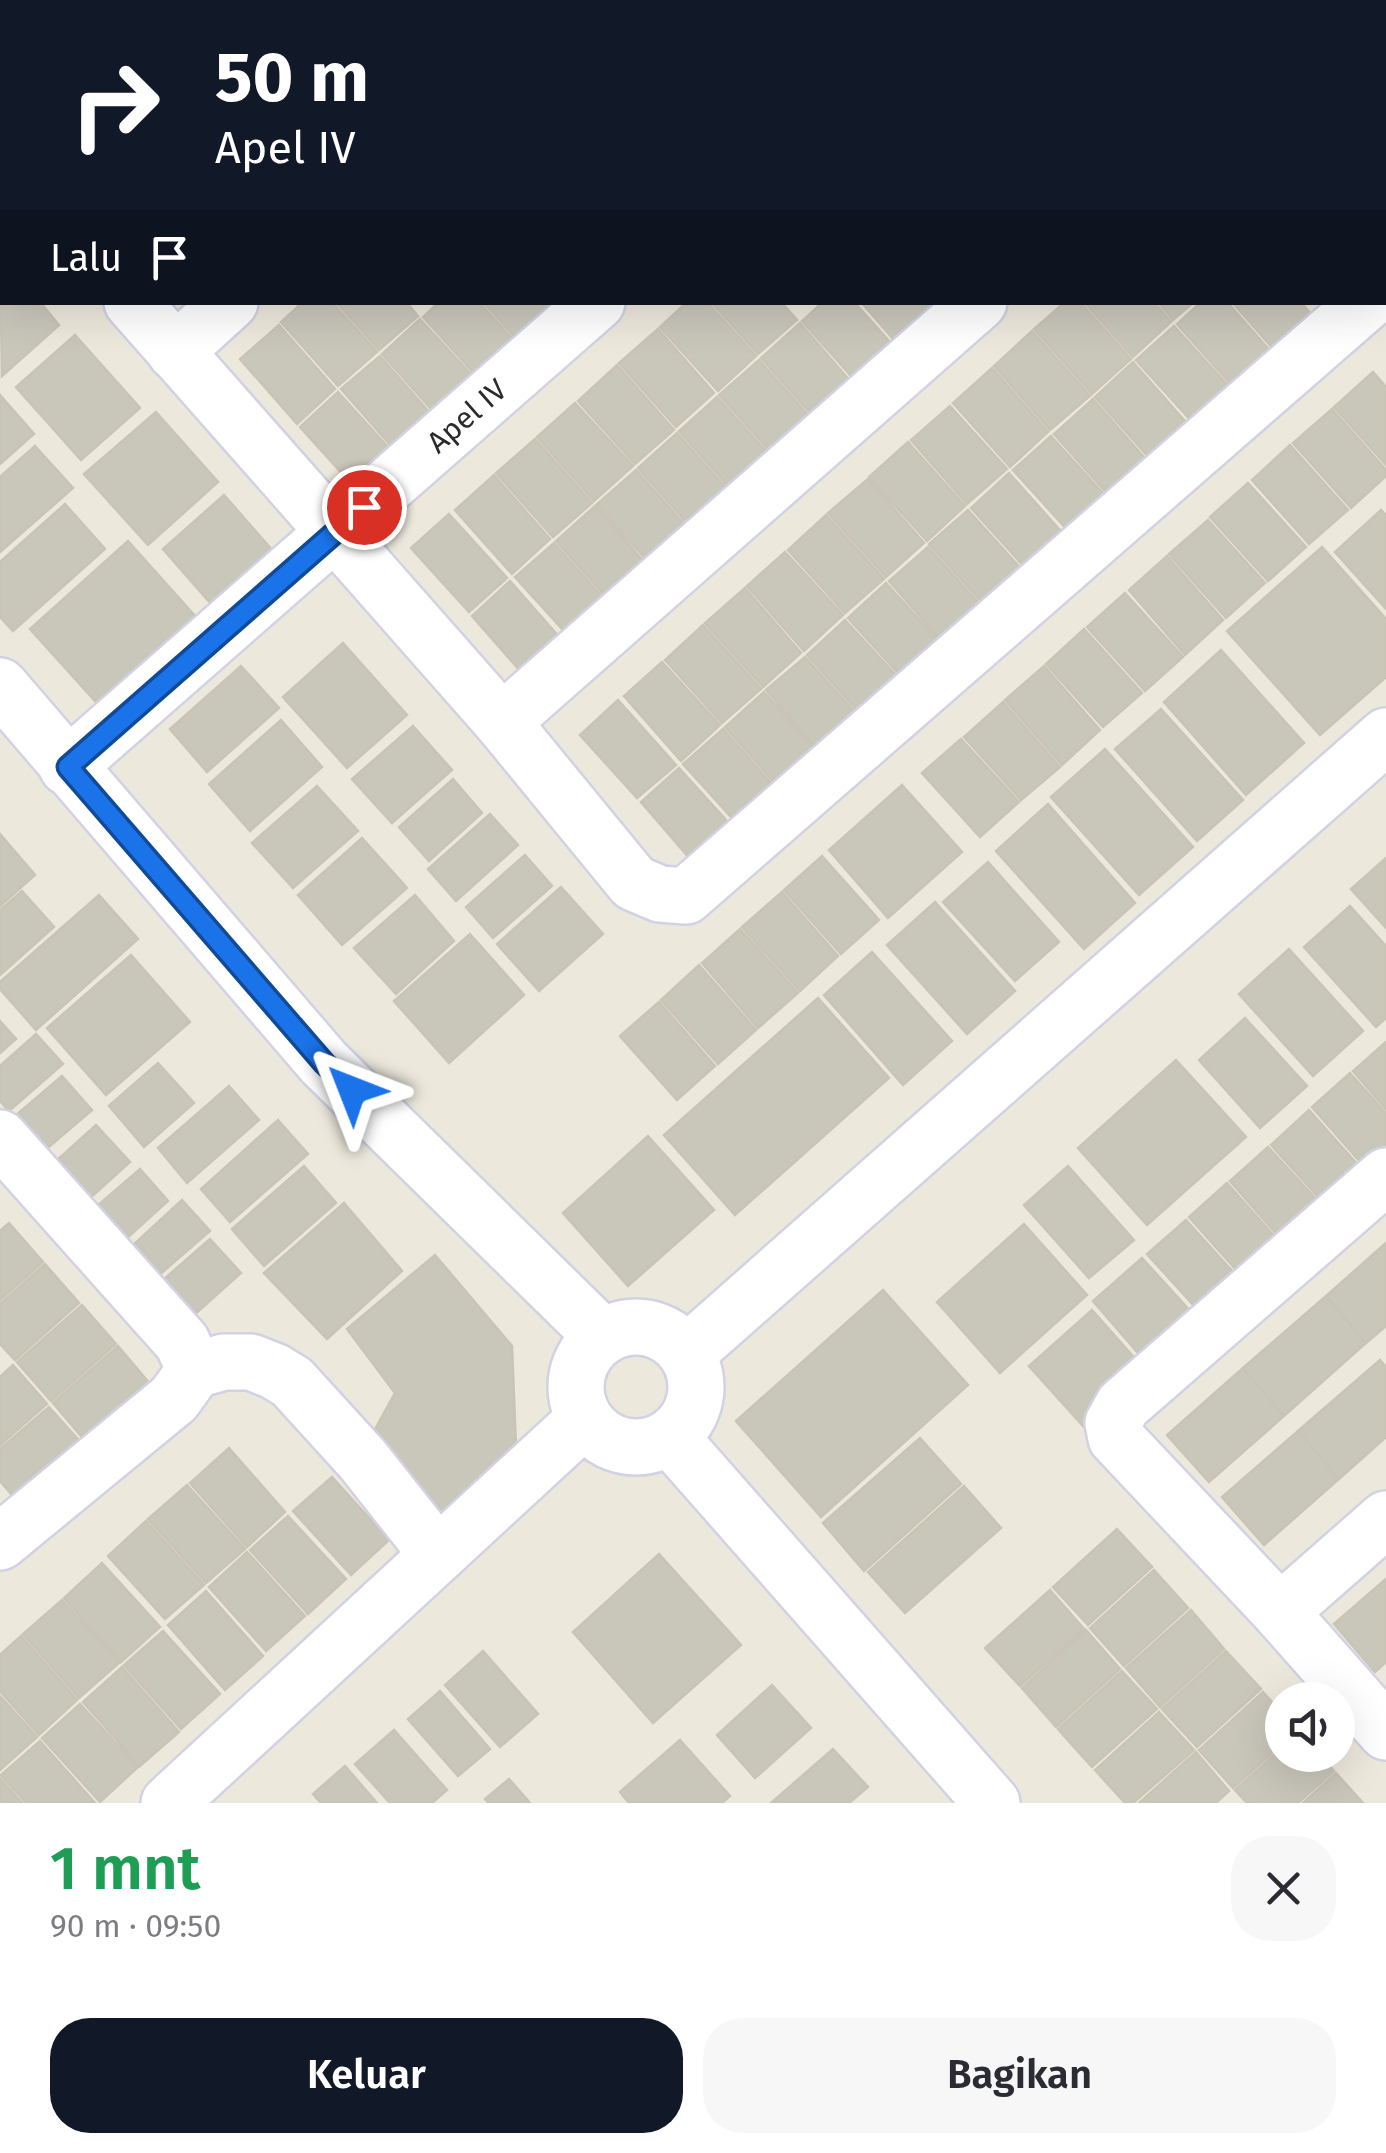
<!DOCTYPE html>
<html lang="id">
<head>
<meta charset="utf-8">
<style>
  body { margin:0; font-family:"Fira Sans",sans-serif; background:#f7f7f7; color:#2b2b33; height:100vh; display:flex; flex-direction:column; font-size:38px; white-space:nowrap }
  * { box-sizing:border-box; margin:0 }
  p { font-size:32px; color:#7c7c81 }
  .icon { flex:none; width:55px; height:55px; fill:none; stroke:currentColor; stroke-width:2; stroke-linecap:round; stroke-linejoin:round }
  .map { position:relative; height:1803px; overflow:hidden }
  .side { display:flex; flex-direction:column; background:#fff; flex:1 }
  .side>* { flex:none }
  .hud { position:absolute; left:0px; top:0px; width:1388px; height:305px; box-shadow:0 10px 40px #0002; background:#111827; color:#fff; overflow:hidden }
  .tools { position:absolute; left:1265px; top:1682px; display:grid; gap:20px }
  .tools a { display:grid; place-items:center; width:90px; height:90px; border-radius:50%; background:#fff; box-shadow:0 10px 40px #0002; font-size:50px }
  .pin { position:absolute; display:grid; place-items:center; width:85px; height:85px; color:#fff; margin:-42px; border:5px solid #fff; border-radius:50%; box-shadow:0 2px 10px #0007 }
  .me { position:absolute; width:110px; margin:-55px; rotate:315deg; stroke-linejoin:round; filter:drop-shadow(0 0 8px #0008) }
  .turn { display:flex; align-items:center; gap:35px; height:210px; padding:0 50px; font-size:45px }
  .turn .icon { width:130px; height:130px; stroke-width:2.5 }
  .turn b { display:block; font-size:70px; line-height:85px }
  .then { display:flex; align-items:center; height:95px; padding:0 50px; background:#0003; gap:20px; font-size:38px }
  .round { display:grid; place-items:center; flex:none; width:105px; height:105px; border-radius:40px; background:#f7f7f7 }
  .headline { display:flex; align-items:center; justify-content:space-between; height:170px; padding:0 50px }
  h1 { font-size:60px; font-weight:600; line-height:75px; color:#1e9e55 }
  .button { display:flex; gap:20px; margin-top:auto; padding:20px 50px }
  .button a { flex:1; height:115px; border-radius:40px; background:#111827; color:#fff; font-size:40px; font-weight:600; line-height:115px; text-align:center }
  .button a+a { background:#f7f7f7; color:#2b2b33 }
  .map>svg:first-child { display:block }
  .building { fill:#c9c6ba; stroke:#c9c4b5; stroke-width:2.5 }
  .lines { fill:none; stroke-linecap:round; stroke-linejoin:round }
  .minor-casing { stroke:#d1d2e4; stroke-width:60 }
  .minor { stroke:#fff; stroke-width:55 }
  .route-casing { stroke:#114b97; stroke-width:25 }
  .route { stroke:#1a73e8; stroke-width:18 }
  .labels { text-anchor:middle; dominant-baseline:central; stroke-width:8; stroke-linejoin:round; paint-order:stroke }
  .street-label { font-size:30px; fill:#2b2b2b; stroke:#fff }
</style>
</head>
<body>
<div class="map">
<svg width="1386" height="1803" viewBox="0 0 1386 1803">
  <rect width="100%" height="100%" fill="#ede8dc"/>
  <path class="building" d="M 0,258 L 2,302 L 40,302 L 59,325 L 2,376 Z
    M 303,302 L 332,302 L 377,352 L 338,386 L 281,322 Z
    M 336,302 L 406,302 L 418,316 L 379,350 Z
    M 439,302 L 479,302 L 519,346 L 480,380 L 423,317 Z
    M 483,302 L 553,302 L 559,310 L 521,344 Z
    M 687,302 L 707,302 L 756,356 L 718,391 L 660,327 Z
    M 711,302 L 781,302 L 797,320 L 758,354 Z
    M 823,302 L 854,302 L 898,351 L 859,385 L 802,321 Z
    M 861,302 L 929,302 L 939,314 L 901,348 Z
    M 1065,302 L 1080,302 L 1131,359 L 1092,394 L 1034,329 Z
    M 1084,302 L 1154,302 L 1171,322 L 1133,357 Z
    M 1158,302 L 1194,302 L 1173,320 Z
    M 1201,302 L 1227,302 L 1272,353 L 1234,388 L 1177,324 Z
    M 1232,302 L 1301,302 L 1313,317 L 1275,351 Z
    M 420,319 L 478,382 L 439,418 L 382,354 Z
    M 800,323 L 856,388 L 818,422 L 761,358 Z
    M 279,325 L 335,389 L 297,424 L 240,359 Z
    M 1174,326 L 1232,390 L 1194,424 L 1136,360 Z
    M 658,329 L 714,393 L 676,427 L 619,363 Z
    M 1032,331 L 1090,396 L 1050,430 L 994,366 Z
    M 75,335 L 140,408 L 81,460 L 16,387 Z
    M 380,356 L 436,420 L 398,454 L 341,389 Z
    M 759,360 L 816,424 L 777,459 L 719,395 Z
    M 1133,362 L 1190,427 L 1152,461 L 1095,397 Z
    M 617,365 L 674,430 L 635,464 L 578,401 Z
    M 992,368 L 1048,432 L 1010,467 L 953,403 Z
    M 1373,372 L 1386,387 L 1386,465 L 1334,407 Z
    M 338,392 L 396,456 L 357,490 L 300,427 Z
    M 0,395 L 34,434 L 0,464 Z
    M 717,397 L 775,461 L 736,495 L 679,431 Z
    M 1093,399 L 1149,463 L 1111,498 L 1054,434 Z
    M 575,403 L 633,466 L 594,501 L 537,437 Z
    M 950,406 L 1007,469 L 967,504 L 911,440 Z
    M 1332,409 L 1386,470 L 1386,476 L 1351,508 L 1293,443 Z
    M 156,412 L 218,482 L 148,545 L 84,474 Z
    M 677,433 L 734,497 L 695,532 L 638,468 Z
    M 1051,436 L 1109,500 L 1071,534 L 1013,470 Z
    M 535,439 L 592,503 L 553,537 L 496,473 Z
    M 908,442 L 965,506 L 927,541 L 869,477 Z
    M 1290,445 L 1348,510 L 1309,544 L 1252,480 Z
    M 35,446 L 73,488 L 0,552 L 0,477 Z
    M 636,470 L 693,534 L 654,568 L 596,505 Z
    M 1009,473 L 1066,537 L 1028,571 L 971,508 Z
    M 494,475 L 550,539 L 512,574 L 455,510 Z
    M 868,479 L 924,543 L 886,577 L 828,513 Z
    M 1248,483 L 1306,547 L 1268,581 L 1210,517 Z
    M 224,495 L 280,559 L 219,613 L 163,549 Z
    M 65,504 L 105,549 L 13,631 L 0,617 L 0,562 Z
    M 595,506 L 651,570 L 613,605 L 556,541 Z
    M 968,510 L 1025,573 L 987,608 L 929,544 Z
    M 1381,510 L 1386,515 L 1386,609 L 1335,552 Z
    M 449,514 L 507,578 L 469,612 L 411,548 Z
    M 826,515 L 884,579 L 845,613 L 788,550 Z
    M 1208,520 L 1265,583 L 1226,618 L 1169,554 Z
    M 128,541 L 203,625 L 105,712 L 30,629 Z
    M 554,543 L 611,607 L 573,641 L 515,577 Z
    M 928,547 L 985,610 L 945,645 L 889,581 Z
    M 1322,547 L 1386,619 L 1386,677 L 1320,735 L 1227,631 Z
    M 785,552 L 843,615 L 804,651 L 747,586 Z
    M 1167,556 L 1223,620 L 1185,655 L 1129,590 Z
    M 510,581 L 567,646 L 528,680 L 472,616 Z
    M 886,583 L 944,647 L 905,681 L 848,618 Z
    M 745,588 L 801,653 L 763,687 L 705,623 Z
    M 1125,593 L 1183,657 L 1145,691 L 1087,627 Z
    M 845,620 L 903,683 L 864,718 L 807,655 Z
    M 703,625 L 761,689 L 722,723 L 665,660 Z
    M 1084,629 L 1142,693 L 1103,727 L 1046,664 Z
    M 343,643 L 407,715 L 347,768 L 283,697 Z
    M 1221,650 L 1304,743 L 1246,795 L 1164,702 Z
    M 805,657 L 862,720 L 822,755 L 766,690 Z
    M 662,662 L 720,725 L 681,761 L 624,696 Z
    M 241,666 L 279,708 L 207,772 L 170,729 Z
    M 1044,666 L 1100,730 L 1062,765 L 1005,700 Z
    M 764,692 L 821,756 L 782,791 L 725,727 Z
    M 618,700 L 676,765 L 637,798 L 580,735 Z
    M 1003,702 L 1060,767 L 1021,800 L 964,737 Z
    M 1161,709 L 1243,800 L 1197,841 L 1115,749 Z
    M 281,720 L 322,767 L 250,831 L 209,784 Z
    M 413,726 L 452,770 L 392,823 L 352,779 Z
    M 723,729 L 780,793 L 741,828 L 683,764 Z
    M 961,739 L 1019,802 L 980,837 L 922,773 Z
    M 1105,749 L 1193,847 L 1139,895 L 1051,797 Z
    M 679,768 L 736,831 L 697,867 L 641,802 Z
    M 453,779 L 482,813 L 429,861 L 399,827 Z
    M 902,785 L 962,852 L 888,918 L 829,850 Z
    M 317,786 L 358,831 L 293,888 L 252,843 Z
    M 1048,804 L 1135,903 L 1084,949 L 996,851 Z
    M 490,814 L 518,845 L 456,901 L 428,869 Z
    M 0,834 L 35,875 L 0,906 Z
    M 362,838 L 407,888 L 342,945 L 298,895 Z
    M 525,855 L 552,886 L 493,938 L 466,907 Z
    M 822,856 L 879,920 L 841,954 L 784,890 Z
    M 1386,858 L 1386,928 L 1351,889 Z
    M 988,862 L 1059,942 L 1015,981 L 943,902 Z
    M 561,887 L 603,934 L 539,991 L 497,944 Z
    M 22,891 L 54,927 L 0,975 L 0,910 Z
    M 782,892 L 838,956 L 800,991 L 742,927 Z
    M 99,895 L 138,939 L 36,1030 L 0,989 L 0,982 Z
    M 415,895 L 454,941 L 396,994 L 354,948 Z
    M 935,902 L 1015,991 L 967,1034 L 887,945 Z
    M 1350,906 L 1386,946 L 1386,1018 L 1376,1027 L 1304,947 Z
    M 740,929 L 798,993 L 758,1028 L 702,963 Z
    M 470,934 L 524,995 L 449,1063 L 394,1001 Z
    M 1289,949 L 1363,1031 L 1313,1076 L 1239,994 Z
    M 872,952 L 952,1041 L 903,1085 L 824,995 Z
    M 131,955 L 190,1022 L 106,1095 L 47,1028 Z
    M 699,965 L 756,1030 L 718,1064 L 661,1000 Z
    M 818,998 L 889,1078 L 735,1215 L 664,1135 Z
    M 659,1002 L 715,1066 L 677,1100 L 620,1036 Z
    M 1245,1018 L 1307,1086 L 1260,1128 L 1199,1060 Z
    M 0,1021 L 16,1039 L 0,1053 Z
    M 36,1034 L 63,1064 L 9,1111 L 0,1101 L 0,1066 Z
    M 1386,1042 L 1386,1109 L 1353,1071 Z
    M 1176,1060 L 1246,1137 L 1147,1225 L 1078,1148 Z
    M 158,1063 L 194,1103 L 144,1147 L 109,1106 Z
    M 1350,1073 L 1386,1113 L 1386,1156 L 1369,1172 L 1312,1107 Z
    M 62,1076 L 92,1110 L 44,1151 L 14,1117 Z
    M 229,1086 L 259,1120 L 187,1183 L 158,1148 Z
    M 1309,1110 L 1366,1174 L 1328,1208 L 1271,1145 Z
    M 278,1120 L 308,1154 L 230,1222 L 201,1189 Z
    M 96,1125 L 130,1162 L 88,1200 L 55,1162 Z
    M 648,1136 L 714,1210 L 628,1286 L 563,1213 Z
    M 1268,1147 L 1326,1210 L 1286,1245 L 1230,1181 Z
    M 304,1166 L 336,1203 L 264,1266 L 232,1229 Z
    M 1068,1166 L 1134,1240 L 1089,1278 L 1024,1205 Z
    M 140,1169 L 168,1201 L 126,1239 L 97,1206 Z
    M 1227,1183 L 1284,1247 L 1246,1281 L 1189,1217 Z
    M 182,1200 L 210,1231 L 158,1276 L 132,1246 Z
    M 344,1203 L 402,1271 L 327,1339 L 264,1273 Z
    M 1186,1220 L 1243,1283 L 1205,1318 L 1147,1254 Z
    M 9,1223 L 43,1262 L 0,1300 L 0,1231 Z
    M 1024,1224 L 1087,1295 L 1000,1373 L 937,1302 Z
    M 210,1239 L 241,1273 L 194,1315 L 163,1280 Z
    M 1386,1243 L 1386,1326 L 1366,1343 L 1326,1296 Z
    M 435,1255 L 512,1346 L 516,1447 L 427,1523 L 364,1449 L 395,1393 L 347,1329 Z
    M 1142,1258 L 1201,1323 L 1151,1368 L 1093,1301 Z
    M 45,1264 L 79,1303 L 15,1360 L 0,1344 L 0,1304 Z
    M 883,1290 L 968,1385 L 821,1517 L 736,1421 Z
    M 1326,1296 L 1366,1343 L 1284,1416 L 1243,1368 Z
    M 82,1305 L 116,1344 L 51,1401 L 17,1362 Z
    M 1092,1310 L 1146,1371 L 1084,1427 L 1029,1366 Z
    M 118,1346 L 151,1385 L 86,1442 L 53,1403 Z
    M 1380,1360 L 1386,1367 L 1386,1437 L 1339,1479 L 1298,1431 Z
    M 13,1365 L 47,1404 L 0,1445 L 0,1377 Z
    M 1243,1368 L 1284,1416 L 1209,1482 L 1167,1435 Z
    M 49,1407 L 83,1445 L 18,1502 L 0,1481 L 0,1449 Z
    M 1298,1431 L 1339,1479 L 1264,1545 L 1222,1497 Z
    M 920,1438 L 961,1484 L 864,1571 L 823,1523 Z
    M 229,1448 L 285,1512 L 247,1547 L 190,1483 Z
    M 332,1477 L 389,1540 L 351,1575 L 293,1511 Z
    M 187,1485 L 245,1549 L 206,1583 L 148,1519 Z
    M 964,1486 L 1001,1528 L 905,1613 L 868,1572 Z
    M 288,1516 L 346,1579 L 308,1614 L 250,1550 Z
    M 146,1521 L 204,1585 L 165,1619 L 108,1556 Z
    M 1117,1529 L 1152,1567 L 1088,1625 L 1053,1587 Z
    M 247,1552 L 305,1616 L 266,1651 L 209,1587 Z
    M 659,1554 L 741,1645 L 653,1723 L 573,1632 Z
    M 102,1563 L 160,1627 L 121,1662 L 64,1598 Z
    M 1154,1570 L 1188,1608 L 1124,1666 L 1090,1628 Z
    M 1386,1579 L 1386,1662 L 1375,1672 L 1334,1624 Z
    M 1050,1590 L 1084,1629 L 1020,1686 L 985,1648 Z
    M 206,1591 L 263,1656 L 225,1690 L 168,1625 Z
    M 62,1600 L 119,1663 L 79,1698 L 23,1634 Z
    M 1191,1610 L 1224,1649 L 1160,1707 L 1126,1668 Z
    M 1086,1630 L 1120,1669 L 1056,1727 L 1022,1688 Z
    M 163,1631 L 220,1694 L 181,1729 L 124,1665 Z
    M 21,1636 L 77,1700 L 39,1735 L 0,1691 L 0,1655 Z
    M 483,1651 L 538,1714 L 500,1747 L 445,1685 Z
    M 1226,1651 L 1261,1689 L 1197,1747 L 1162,1709 Z
    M 122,1667 L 179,1732 L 140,1766 L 83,1702 Z
    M 1122,1671 L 1157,1709 L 1092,1767 L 1058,1729 Z
    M 772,1685 L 811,1728 L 755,1778 L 717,1735 Z
    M 440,1691 L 490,1749 L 458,1776 L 408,1719 Z
    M 1263,1692 L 1282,1713 L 1282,1744 L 1233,1788 L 1199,1750 Z
    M 0,1696 L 37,1737 L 0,1770 Z
    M 80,1704 L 138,1767 L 100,1802 L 42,1738 Z
    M 1159,1712 L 1194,1750 L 1133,1803 L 1125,1803 L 1095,1770 Z
    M 394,1730 L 447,1790 L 432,1803 L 390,1803 L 355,1764 Z
    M 680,1740 L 730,1796 L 722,1803 L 629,1803 L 620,1792 Z
    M 40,1741 L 95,1803 L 26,1803 L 1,1775 Z
    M 1282,1748 L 1282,1755 L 1320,1755 L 1334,1771 L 1298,1803 L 1247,1803 L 1235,1790 Z
    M 833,1749 L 868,1787 L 849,1803 L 771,1803 Z
    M 1196,1752 L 1229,1791 L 1216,1803 L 1139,1803 Z
    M 345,1766 L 377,1803 L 321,1803 L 313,1794 Z
    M 1336,1773 L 1363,1803 L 1303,1803 Z
    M 0,1778 L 22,1803 L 0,1803 Z
    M 509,1779 L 530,1803 L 489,1803 L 485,1799 Z"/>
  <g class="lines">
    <g class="minor-casing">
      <g id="minor">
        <path d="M 181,2 L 184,0"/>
        <path d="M 570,2 L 573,0"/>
        <path d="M 938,2 L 941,0"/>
        <path d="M 1320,2 L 1323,0"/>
        <path d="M 1385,76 L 1386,77"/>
        <path d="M 0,153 L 2,156"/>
        <path d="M 132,302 L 502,722 L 634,883 L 660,894 L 686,896 L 1367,302"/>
        <path d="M 175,352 L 230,302"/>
        <path d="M 0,686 L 324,1063 L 603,1337"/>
        <path d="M 502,722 L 979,302"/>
        <path id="s1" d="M 67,767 L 597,302"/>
        <path d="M 0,1138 L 182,1342 L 195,1370 L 174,1399 L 0,1542"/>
        <path d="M 1386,1176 L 1123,1405 L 1113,1423 L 1116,1438 L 1280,1612 L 1386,1732"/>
        <circle cx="636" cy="1387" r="60"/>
        <path d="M 687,1353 L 1386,736"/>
        <path d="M 195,1370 L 224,1362 L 251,1362 L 274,1371 L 292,1382 L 363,1460 L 438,1555"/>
        <path d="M 670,1437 L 992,1803"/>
        <path d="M 1280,1612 L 1386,1519"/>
        <path d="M 169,1803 L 584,1420"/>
      </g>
    </g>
    <use href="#minor" class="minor"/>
  </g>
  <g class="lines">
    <g class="route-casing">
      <path id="route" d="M 352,1090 L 324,1063 L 68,767 L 364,507"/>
    </g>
    <use href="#route" class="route"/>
  </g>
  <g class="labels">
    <g class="street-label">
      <text stroke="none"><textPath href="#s1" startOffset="532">Apel IV</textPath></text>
    </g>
  </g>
</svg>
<div class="tools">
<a><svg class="icon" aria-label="sound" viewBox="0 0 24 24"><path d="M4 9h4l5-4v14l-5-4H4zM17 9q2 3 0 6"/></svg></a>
</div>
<div class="pin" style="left:364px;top:507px;background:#d93025"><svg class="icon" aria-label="arrive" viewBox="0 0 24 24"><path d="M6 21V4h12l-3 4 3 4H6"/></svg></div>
<svg class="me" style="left:352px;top:1090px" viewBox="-20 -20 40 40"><path d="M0-17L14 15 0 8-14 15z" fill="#1a73e8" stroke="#fff" stroke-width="4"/></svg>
<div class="hud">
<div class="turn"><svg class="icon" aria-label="right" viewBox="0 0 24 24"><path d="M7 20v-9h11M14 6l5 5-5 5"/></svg><div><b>50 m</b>Apel IV</div></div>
<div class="then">Lalu<svg class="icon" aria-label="arrive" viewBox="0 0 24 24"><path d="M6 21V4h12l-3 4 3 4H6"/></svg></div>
</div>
</div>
<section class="side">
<div class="headline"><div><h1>1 mnt</h1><p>90 m · 09:50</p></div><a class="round"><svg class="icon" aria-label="close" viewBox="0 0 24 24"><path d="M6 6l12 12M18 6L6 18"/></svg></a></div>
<div class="button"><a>Keluar</a><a>Bagikan</a></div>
</section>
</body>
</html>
